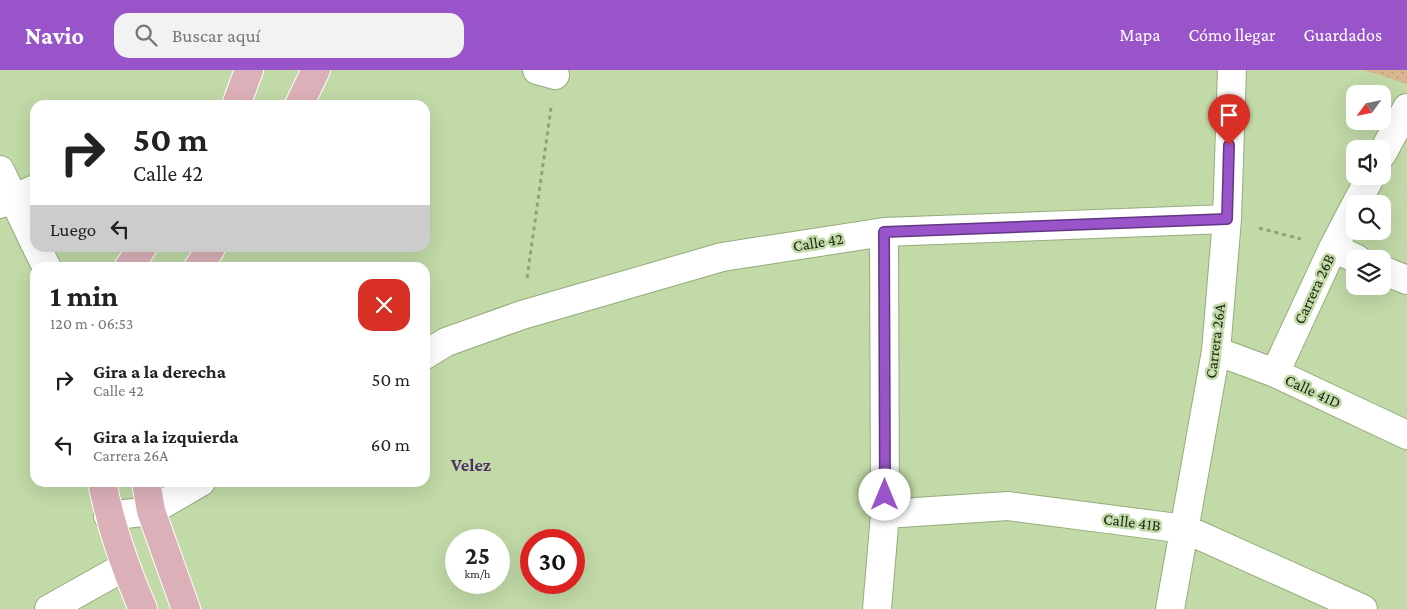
<!DOCTYPE html>
<html lang="es">
<head>
<meta charset="utf-8">
<style>
  body { margin:0; font-family:"Crimson Pro",serif; background:#f2f2f2; color:#222; height:100vh; display:flex; flex-direction:column; font-size:19px; white-space:nowrap }
  * { box-sizing:border-box; margin:0 }
  p { font-size:16px; color:#767676 }
  .icon { flex:none; width:28px; height:28px; fill:none; stroke:currentColor; stroke-width:2; stroke-linecap:round; stroke-linejoin:round }
  .map { position:relative; flex:1; overflow:hidden }
  .drawer { position:absolute; left:30px; top:192px; width:400px; height:225px; display:flex; flex-direction:column; background:#fff; border-radius:15px; box-shadow:0 5px 20px #0002 }
  .drawer>* { flex:none }
  .hud { position:absolute; left:30px; top:30px; width:400px; height:152px; border-radius:15px; box-shadow:0 5px 20px #0002; background:#fff; color:#222; overflow:hidden }
  .needle { width:32px; rotate:237deg }
  .controls { position:absolute; left:1346px; top:15px; display:grid; gap:10px }
  .controls a { display:grid; place-items:center; width:45px; height:45px; border-radius:10px; background:#fff; box-shadow:0 5px 20px #0002; font-size:25px }
  .speed { position:absolute; left:445px; top:459px; display:flex; gap:10px; font-size:25px; font-weight:700; text-align:center }
  .speed>* { display:grid; place-content:center; width:65px; height:65px; border-radius:50%; background:#fff; box-shadow:0 5px 20px #0002; line-height:1 }
  .speed small { font-size:12px; font-weight:400 }
  .speed .limit { border:8px solid #d22; background:#fff; color:#111 }
  .pin { position:absolute; display:grid; place-items:center; width:42px; height:42px; color:#fff; margin:-51px -21px; border-radius:50% 50% 50% 0; rotate:-45deg; box-shadow:0 0 5px #0007 }
  .pin .icon { rotate:45deg }
  .me { position:absolute; width:55px; margin:-28px; rotate:0deg; stroke-linejoin:round; filter:drop-shadow(0 0 4px #0008) }
  .turn { display:flex; align-items:center; gap:18px; height:105px; padding:0 20px; font-size:22px }
  .turn .icon { width:65px; height:65px; stroke-width:2.5 }
  .turn b { display:block; font-size:35px; line-height:42px }
  .then { display:flex; align-items:center; height:48px; padding:0 20px; background:#0003; gap:10px; font-size:19px }
  .round { display:grid; place-items:center; flex:none; width:52px; height:52px; border-radius:15px; background:#f2f2f2 }
  .overview { display:flex; align-items:center; justify-content:space-between; height:85px; padding:0 20px }
  h1 { font-size:30px; font-weight:700; line-height:38px }
  ul { padding:0; list-style:none }
  li { display:flex; align-items:center; gap:15px; height:65px; padding:0 20px }
  li div { flex:1 }
  li b { display:block; font-size:19px }
  li em { font-style:normal }
  header { display:flex; align-items:center; gap:30px; box-sizing:border-box; height:70px; padding:0 25px; background:#9854c8; color:#fff }
  header strong { font-size:24px }
  nav { display:flex; gap:28px; margin-inline-start:auto; font-size:18px }
  .search { width:350px; height:45px; background:#f2f2f2; display:flex; align-items:center; gap:12px; box-sizing:border-box; padding:0 18px; border-radius:15px; color:#767676; font-size:19px }
  .map>svg:first-child { display:block }
  .grass { fill:url(#grass-dots) }
  .lines { fill:none; stroke-linecap:round; stroke-linejoin:round }
  .minor-casing { stroke:#95ac7b; stroke-width:30 }
  .primary-casing { stroke:#fff; stroke-width:30 }
  .path { stroke:#8ea279; stroke-width:3; stroke-dasharray:4 4; stroke-linecap:butt }
  .minor { stroke:#fff; stroke-width:28 }
  .primary { stroke:#dcb0b8; stroke-width:28 }
  .route-casing { stroke:#633782; stroke-width:12 }
  .route { stroke:#9854c8; stroke-width:9 }
  .labels { text-anchor:middle; dominant-baseline:central; stroke-width:5; stroke-linejoin:round; paint-order:stroke }
  .street-label { font-size:16px; fill:#202916; stroke:#c1daa7 }
  .neighbourhood-label { font-size:18px; font-weight:bold; fill:#513069; stroke:#c1daa7 }
</style>
</head>
<body>
<header>
<strong>Navio</strong>
<div class="search"><svg class="icon" aria-label="search" viewBox="0 0 24 24"><circle cx="10" cy="10" r="6"/><path d="M15 15l6 6"/></svg>Buscar aquí</div>
<nav><a>Mapa</a><a>Cómo llegar</a><a>Guardados</a></nav>
</header>
<div class="map">
<svg width="1407" height="539" viewBox="0 0 1407 539">
  <defs>
    <pattern id="grass-dots" width="8" height="8" patternUnits="userSpaceOnUse" patternTransform="scale(1.25)"><rect width="8" height="8" fill="#d8b690"/><path d="M2 2h.1M6 6h.1" fill="none" stroke="#b99c7b" stroke-width="1.8" stroke-linecap="round"/></pattern>
  </defs>
  <rect width="100%" height="100%" fill="#c1daa7"/>
  <path class="grass" d="M 1364,0 L 1407,0 L 1407,14 Z"/>
  <g class="lines">
    <g class="minor-casing">
      <path id="minor" d="M 537,0 L 555,5
        M 1382,84 L 1407,38
        M 0,100 L 35,174
        M 0,134 L 35,119
        M 1356,134 L 1371,106
        M 37,178 L 47,198
        M 1333,178 L 1357,189
        M 1382,200 L 1407,210
        M 1216,281 L 1275,303 L 1407,365
        M 425,285 L 446,272 L 522,245 L 722,187 L 884,162 L 1227,149
        M 1275,303 L 1333,178 L 1355,136
        M 885,444 L 1008,436 L 1185,459 L 1363,539
        M 108,446 L 151,441 L 201,412
        M 49,539 L 124,497
        M 877,539 L 885,444 L 884,162
        M 1170,539 L 1216,281 L 1227,149 L 1232,0"/>
    </g>
    <g class="primary-casing">
      <path id="primary" d="M 236,35 L 249,0
        M 299,35 L 316,0
        M 128,198 L 142,178
        M 198,198 L 211,178
        M 102,412 C 111,457 125,498 143,539
        M 146,412 L 151,441 L 186,539"/>
    </g>
    <path class="path" d="M 1259,158 L 1301,169
      M 527,208 L 551,38"/>
    <use href="#minor" class="minor"/>
    <use href="#primary" class="primary"/>
  </g>
  <g class="lines">
    <g class="route-casing">
      <path id="route" d="M 885,425 L 884,162 L 1227,149 L 1229,75"/>
    </g>
    <use href="#route" class="route"/>
  </g>
  <g class="labels">
    <g class="street-label">
      <text transform="translate(818 172) rotate(-9)">Calle 42</text>
      <text transform="translate(1314 219) rotate(-65)">Carrera 26B</text>
      <text transform="translate(1215 271) rotate(-83)">Carrera 26A</text>
      <text transform="translate(1313 321) rotate(25)">Calle 41D</text>
      <text transform="translate(1132 452) rotate(7)">Calle 41B</text>
    </g>
    <g class="neighbourhood-label">
      <text x="471" y="395">Velez</text>
    </g>
  </g>
</svg>
<div class="controls">
<a><svg class="needle" viewBox="-14 -14 28 28"><path d="M0-13l5 13h-10z" fill="#e53935"/><path d="M0 13l5-13h-10z" fill="#767676"/></svg></a>
<a><svg class="icon" aria-label="sound" viewBox="0 0 24 24"><path d="M4 9h4l5-4v14l-5-4H4zM17 9q2 3 0 6"/></svg></a>
<a><svg class="icon" aria-label="search" viewBox="0 0 24 24"><circle cx="10" cy="10" r="6"/><path d="M15 15l6 6"/></svg></a>
<a><svg class="icon" aria-label="layers" viewBox="0 0 24 24"><path d="M12 4l9 5-9 5-9-5zM3 14l9 5 9-5"/></svg></a>
</div>
<div class="speed"><div>25<small>km/h</small></div><div class="limit">30</div></div>
<div class="pin" style="left:1229px;top:75px;background:#d93025"><svg class="icon" aria-label="arrive" viewBox="0 0 24 24"><path d="M6 21V4h12l-3 4 3 4H6"/></svg></div>
<svg class="me" style="left:885px;top:425px" viewBox="-20 -20 40 40"><circle r="19" fill="#fff"/><path d="M0-13L10 11 0 6-10 11z" fill="#9854c8"/></svg>
<div class="hud">
<div class="turn"><svg class="icon" aria-label="right" viewBox="0 0 24 24"><path d="M7 20v-9h11M14 6l5 5-5 5"/></svg><div><b>50 m</b>Calle 42</div></div>
<div class="then">Luego<svg class="icon" aria-label="left" viewBox="0 0 24 24"><path d="M17 20v-9H6M10 6l-5 5 5 5"/></svg></div>
</div>
<section class="drawer">
<div class="overview"><div><h1>1 min</h1><p>120 m · 06:53</p></div><a class="round" style="background:#d93025;color:#fff"><svg class="icon" aria-label="close" viewBox="0 0 24 24"><path d="M6 6l12 12M18 6L6 18"/></svg></a></div>
<ul>
<li><svg class="icon" aria-label="right" viewBox="0 0 24 24"><path d="M7 20v-9h11M14 6l5 5-5 5"/></svg><div><b>Gira a la derecha</b><p>Calle 42</p></div><em>50 m</em></li>
<li><svg class="icon" aria-label="left" viewBox="0 0 24 24"><path d="M17 20v-9H6M10 6l-5 5 5 5"/></svg><div><b>Gira a la izquierda</b><p>Carrera 26A</p></div><em>60 m</em></li>
</ul>
</section>
</div>
</body>
</html>
